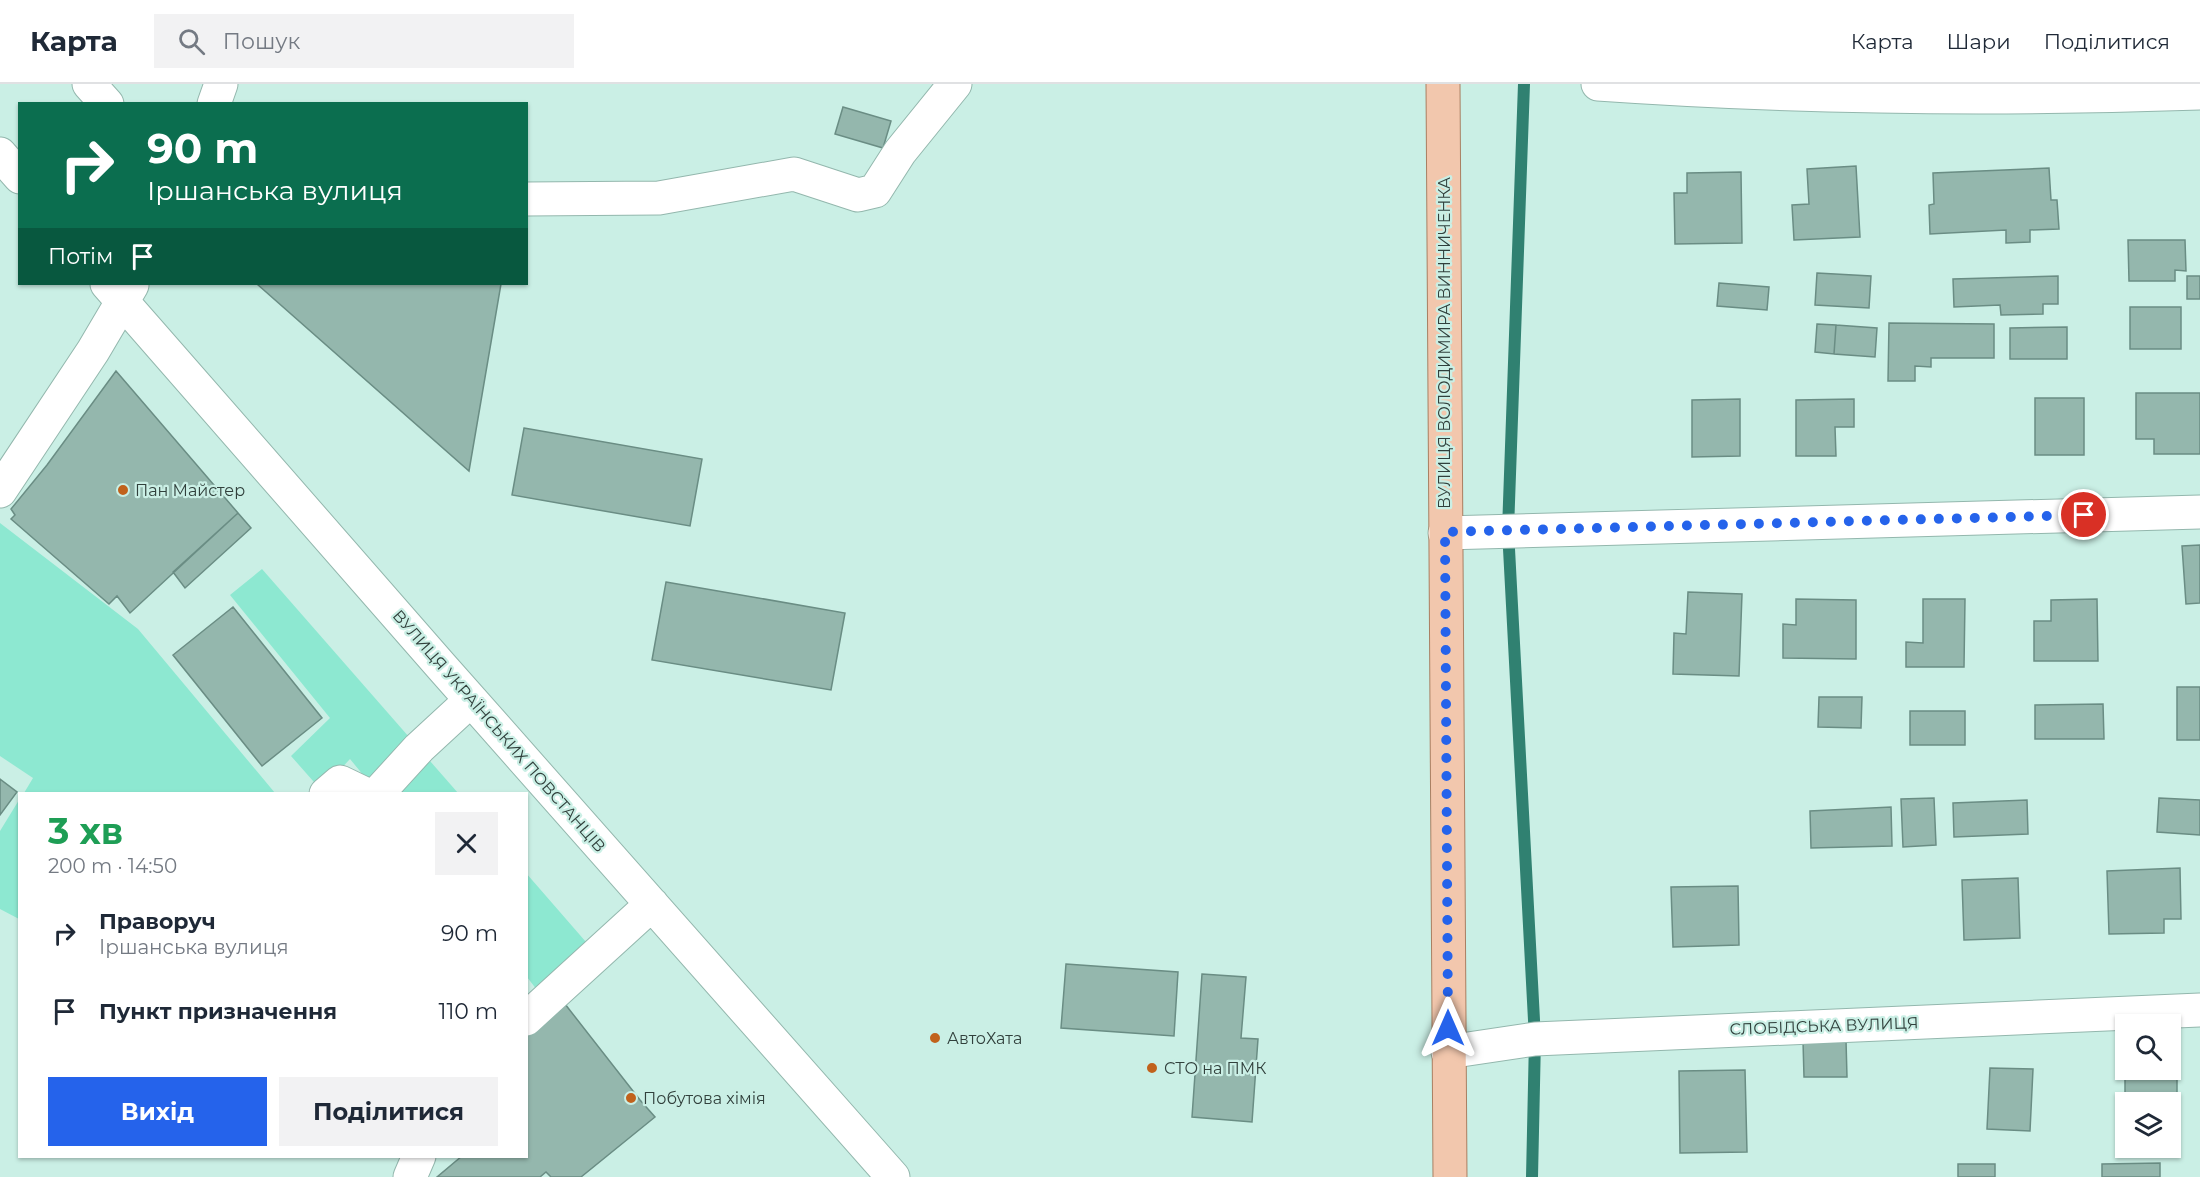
<!DOCTYPE html>
<html lang="uk">
<head>
<meta charset="utf-8">
<style>
  body { margin:0; font-family:Montserrat,sans-serif; background:#f2f2f3; color:#1f2937; height:100vh; display:flex; flex-direction:column; font-size:22px; white-space:nowrap }
  * { box-sizing:border-box; margin:0 }
  p { font-size:20px; color:#747a83 }
  .icon { flex:none; width:33px; height:33px; fill:none; stroke:currentColor; stroke-width:2; stroke-linecap:round; stroke-linejoin:round }
  .map { position:relative; flex:1; overflow:hidden }
  .details { position:absolute; left:18px; top:708px; width:510px; height:366px; display:flex; flex-direction:column; background:#fff; border-radius:0px; box-shadow:0 2px 4px #0004 }
  .details>* { flex:none }
  .banner { position:absolute; left:18px; top:18px; width:510px; height:183px; border-radius:0px; box-shadow:0 2px 4px #0004; background:#0b6e4f; color:#fff; overflow:hidden }
  .controls { position:absolute; left:2115px; top:930px; display:grid; gap:12px }
  .controls a { display:grid; place-items:center; width:66px; height:66px; border-radius:0px; background:#fff; box-shadow:0 2px 4px #0004; font-size:30px }
  .pin { position:absolute; display:grid; place-items:center; width:51px; height:51px; color:#fff; margin:-26px; border:3px solid #fff; border-radius:50%; box-shadow:0 2px 6px #0007 }
  .me { position:absolute; width:66px; margin:-33px; rotate:0deg; stroke-linejoin:round; filter:drop-shadow(0 0 4px #0008) }
  .turn { display:flex; align-items:center; gap:21px; height:126px; padding:0 30px; font-size:27px }
  .turn .icon { width:78px; height:78px; stroke-width:2.5 }
  .turn b { display:block; font-size:42px; line-height:51px }
  .then { display:flex; align-items:center; height:57px; padding:0 30px; background:#0003; gap:12px; font-size:22px }
  .round { display:grid; place-items:center; flex:none; width:63px; height:63px; border-radius:0px; background:#f2f2f3 }
  .summary { display:flex; align-items:center; justify-content:space-between; height:102px; padding:0 30px }
  h1 { font-size:36px; font-weight:700; line-height:45px; color:#1e9e55 }
  .action { display:flex; gap:12px; margin-top:auto; padding:12px 30px }
  .action a { flex:1; height:69px; border-radius:0px; background:#2563eb; color:#fff; font-size:24px; font-weight:700; line-height:69px; text-align:center }
  .action a+a { background:#f2f2f3; color:#1f2937 }
  ul { padding:0; list-style:none }
  li { display:flex; align-items:center; gap:18px; height:78px; padding:0 30px }
  li div { flex:1 }
  li b { display:block; font-size:22px }
  li em { font-style:normal }
  header { display:flex; align-items:center; gap:36px; box-sizing:border-box; height:84px; padding:0 30px; background:#fff; border-bottom:2px solid #e0e1e3 }
  header strong { font-size:28px }
  nav { display:flex; gap:33px; margin-inline-start:auto; font-size:21px }
  .search { width:420px; height:54px; background:#f2f2f3; display:flex; align-items:center; gap:15px; box-sizing:border-box; padding:0 21px; border-radius:0px; color:#747a83; font-size:22px }
  .map>svg:first-child { display:block }
  .green { fill:#8de8d1 }
  .lines { fill:none; stroke-linecap:round; stroke-linejoin:round }
  .stream { stroke:#308171; stroke-width:12 }
  .building { fill:#94b7ad; stroke:#6a8d84; stroke-width:1.5 }
  .minor-casing { stroke:#93b7ad; stroke-width:35 }
  .major-casing { stroke:#a97f62; stroke-width:35 }
  .minor { stroke:#fff; stroke-width:33 }
  .major { stroke:#f2c7ad; stroke-width:33 }
  .route { stroke:#2563eb; stroke-width:10; stroke-dasharray:0 18 }
  .poi-dot { fill:#c1621c; stroke:#caefe5; stroke-width:2 }
  .labels { text-anchor:middle; dominant-baseline:central; stroke-width:4.5; stroke-linejoin:round; paint-order:stroke }
  .street-label { font-size:16px; fill:#31403c; stroke:#caefe5 }
  .poi-label { font-size:16px; fill:#31403c; stroke:#caefe5; text-anchor:start }
</style>
</head>
<body>
<header>
<strong>Карта</strong>
<div class="search"><svg class="icon" aria-label="search" viewBox="0 0 24 24"><circle cx="10" cy="10" r="6"/><path d="M15 15l6 6"/></svg>Пошук</div>
<nav><a>Карта</a><a>Шари</a><a>Поділитися</a></nav>
</header>
<div class="map">
<svg width="2200" height="1093" viewBox="0 0 2200 1093">
  <rect width="100%" height="100%" fill="#caefe5"/>
  <path class="green" d="M 0,439 L 138,545 L 275,709 L 24,709 L 33,694 L 0,672 Z
    M 262,485 L 458,709 L 378,709 L 350,675 L 321,706 L 291,672 L 330,634 L 230,511 Z
    M 19,716 L 20,835 L 19,835 L 0,825 L 0,747 Z
    M 526,789 L 586,858 L 537,906 L 527,893 Z"/>
  <g class="lines">
    <path class="stream" d="M 1524,0 L 1508,446 L 1535,955 L 1532,1093"/>
  </g>
  <path class="building" d="M 843,23 L 891,37 L 883,64 L 835,50 Z
    M 1856,82 L 1860,153 L 1794,156 L 1792,121 L 1809,120 L 1807,85 Z
    M 2049,84 L 2051,116 L 2057,116 L 2059,145 L 2030,146 L 2030,158 L 2006,159 L 2006,146 L 1930,150 L 1929,121 L 1934,120 L 1933,89 Z
    M 1741,88 L 1742,159 L 1675,160 L 1674,109 L 1687,109 L 1687,89 Z
    M 2128,156 L 2185,156 L 2186,187 L 2175,186 L 2175,197 L 2129,197 Z
    M 1817,189 L 1871,192 L 1869,224 L 1815,221 Z
    M 2058,192 L 2058,220 L 2043,220 L 2043,230 L 2001,231 L 2000,221 L 1954,223 L 1953,195 Z
    M 2187,192 L 2200,192 L 2200,215 L 2187,215 Z
    M 1719,199 L 1769,203 L 1767,226 L 1717,222 Z
    M 257,200 L 501,200 L 469,387 Z
    M 2130,223 L 2181,223 L 2181,265 L 2130,265 Z
    M 1889,239 L 1994,240 L 1994,274 L 1931,274 L 1931,283 L 1915,282 L 1915,297 L 1888,297 Z
    M 1817,240 L 1836,241 L 1834,270 L 1815,268 Z
    M 1836,241 L 1877,244 L 1875,273 L 1834,270 Z
    M 2067,243 L 2067,275 L 2010,275 L 2010,244 Z
    M 116,287 L 238,429 L 130,529 L 117,512 L 109,520 L 11,435 L 15,431 L 11,425 L 47,381 Z
    M 2136,309 L 2200,309 L 2200,370 L 2154,370 L 2154,355 L 2136,355 Z
    M 2035,314 L 2084,314 L 2084,371 L 2035,371 Z
    M 1740,315 L 1740,372 L 1692,373 L 1692,316 Z
    M 1854,315 L 1854,343 L 1835,343 L 1836,372 L 1796,372 L 1796,316 Z
    M 524,344 L 702,375 L 690,442 L 512,411 Z
    M 238,429 L 251,444 L 185,504 L 173,488 Z
    M 2200,461 L 2200,519 L 2186,520 L 2182,462 Z
    M 666,498 L 845,529 L 831,606 L 652,576 Z
    M 1688,508 L 1742,510 L 1739,592 L 1673,590 L 1674,549 L 1686,550 Z
    M 1796,515 L 1856,516 L 1856,575 L 1783,574 L 1783,540 L 1796,541 Z
    M 1923,515 L 1965,515 L 1964,583 L 1906,583 L 1906,558 L 1923,559 Z
    M 2097,515 L 2098,577 L 2034,577 L 2034,537 L 2051,537 L 2051,516 Z
    M 233,523 L 322,634 L 262,682 L 173,571 Z
    M 2177,603 L 2200,603 L 2200,656 L 2177,656 Z
    M 1819,613 L 1862,613 L 1861,644 L 1818,643 Z
    M 2103,620 L 2104,655 L 2035,655 L 2035,621 Z
    M 1910,627 L 1965,627 L 1965,661 L 1910,661 Z
    M 0,695 L 17,708 L 0,731 Z
    M 1934,714 L 1936,761 L 1903,763 L 1901,715 Z
    M 2159,714 L 2200,716 L 2200,751 L 2157,748 Z
    M 2027,716 L 2028,750 L 1954,753 L 1953,719 Z
    M 1891,723 L 1892,762 L 1811,764 L 1810,727 Z
    M 2180,784 L 2181,835 L 2164,835 L 2164,849 L 2109,850 L 2107,787 Z
    M 2018,794 L 2020,854 L 1964,856 L 1962,796 Z
    M 1738,802 L 1739,861 L 1673,863 L 1671,803 Z
    M 1066,880 L 1178,888 L 1174,952 L 1061,944 Z
    M 1202,890 L 1246,893 L 1241,954 L 1258,955 L 1252,1038 L 1192,1033 Z
    M 565,920 L 640,1016 L 655,1033 L 581,1093 L 551,1093 L 546,1088 L 540,1093 L 437,1093 L 462,1072 L 526,1072 L 526,950 Z
    M 1846,956 L 1847,993 L 1804,993 L 1803,957 Z
    M 1990,984 L 2033,985 L 2030,1047 L 1987,1045 Z
    M 1745,986 L 1747,1068 L 1680,1069 L 1679,987 Z
    M 2125,988 L 2177,988 L 2177,1050 L 2170,1050 L 2170,1018 L 2126,1018 L 2125,1050 Z
    M 2160,1079 L 2160,1093 L 2102,1093 L 2102,1080 Z
    M 1958,1080 L 1995,1080 L 1995,1093 L 1958,1093 Z"/>
  <g class="lines">
    <g class="minor-casing">
      <path id="minor" d="M 89,0 L 107,20
        M 1598,0 C 1798,14 2000,16 2200,9
        M 214,20 L 221,0
        M 0,70 L 20,93
        M 526,115 L 659,114 L 794,90 L 858,111 L 875,107 L 900,68 L 955,0
        M 107,200 L 441,582 L 893,1093
        M 0,407 L 93,267 L 132,201
        M 1445,449 L 2200,428
        M 326,710 L 340,698 L 365,710
        M 377,710 L 419,664 L 471,616
        M 526,935 L 652,820
        M 1448,968 L 1535,955 L 2200,926
        M 410,1093 L 419,1072"/>
    </g>
    <g class="major-casing">
      <path id="major" d="M 1443,0 L 1450,1093"/>
    </g>
    <use href="#minor" class="minor"/>
    <use href="#major" class="major"/>
  </g>
  <g class="lines">
    <path class="route" d="M 1448,944 L 1445,448 L 2084,431"/>
  </g>
  <g class="poi-dot">
    <circle cx="123" cy="406" r="6"/>
    <circle cx="935" cy="954" r="6"/>
    <circle cx="1152" cy="984" r="6"/>
    <circle cx="631" cy="1014" r="6"/>
  </g>
  <g class="labels">
    <g class="street-label">
      <text transform="translate(1444 259) rotate(-90)">ВУЛИЦЯ ВОЛОДИМИРА ВИННИЧЕНКА</text>
      <text transform="translate(499 647) rotate(49)">ВУЛИЦЯ УКРАЇНСЬКИХ ПОВСТАНЦІВ</text>
      <text transform="translate(1824 942) rotate(-2)">СЛОБІДСЬКА ВУЛИЦЯ</text>
    </g>
    <g class="poi-label">
      <text x="135" y="406">Пан Майстер</text>
      <text x="947" y="954">АвтоХата</text>
      <text x="1164" y="984">СТО на ПМК</text>
      <text x="643" y="1014">Побутова хімія</text>
    </g>
  </g>
</svg>
<div class="controls">
<a><svg class="icon" aria-label="search" viewBox="0 0 24 24"><circle cx="10" cy="10" r="6"/><path d="M15 15l6 6"/></svg></a>
<a><svg class="icon" aria-label="layers" viewBox="0 0 24 24"><path d="M12 4l9 5-9 5-9-5zM3 14l9 5 9-5"/></svg></a>
</div>
<div class="pin" style="left:2084px;top:431px;background:#d93025"><svg class="icon" aria-label="arrive" viewBox="0 0 24 24"><path d="M6 21V4h12l-3 4 3 4H6"/></svg></div>
<svg class="me" style="left:1448px;top:944px" viewBox="-20 -20 40 40"><path d="M0-17L14 15 0 8-14 15z" fill="#2563eb" stroke="#fff" stroke-width="4"/></svg>
<div class="banner">
<div class="turn"><svg class="icon" aria-label="right" viewBox="0 0 24 24"><path d="M7 20v-9h11M14 6l5 5-5 5"/></svg><div><b>90 m</b>Іршанська вулиця</div></div>
<div class="then">Потім<svg class="icon" aria-label="arrive" viewBox="0 0 24 24"><path d="M6 21V4h12l-3 4 3 4H6"/></svg></div>
</div>
<section class="details">
<div class="summary"><div><h1>3 хв</h1><p>200 m · 14:50</p></div><a class="round"><svg class="icon" aria-label="close" viewBox="0 0 24 24"><path d="M6 6l12 12M18 6L6 18"/></svg></a></div>
<ul>
<li><svg class="icon" aria-label="right" viewBox="0 0 24 24"><path d="M7 20v-9h11M14 6l5 5-5 5"/></svg><div><b>Праворуч</b><p>Іршанська вулиця</p></div><em>90 m</em></li>
<li><svg class="icon" aria-label="arrive" viewBox="0 0 24 24"><path d="M6 21V4h12l-3 4 3 4H6"/></svg><div><b>Пункт призначення</b></div><em>110 m</em></li>
</ul>
<div class="action"><a>Вихід</a><a>Поділитися</a></div>
</section>
</div>
</body>
</html>
